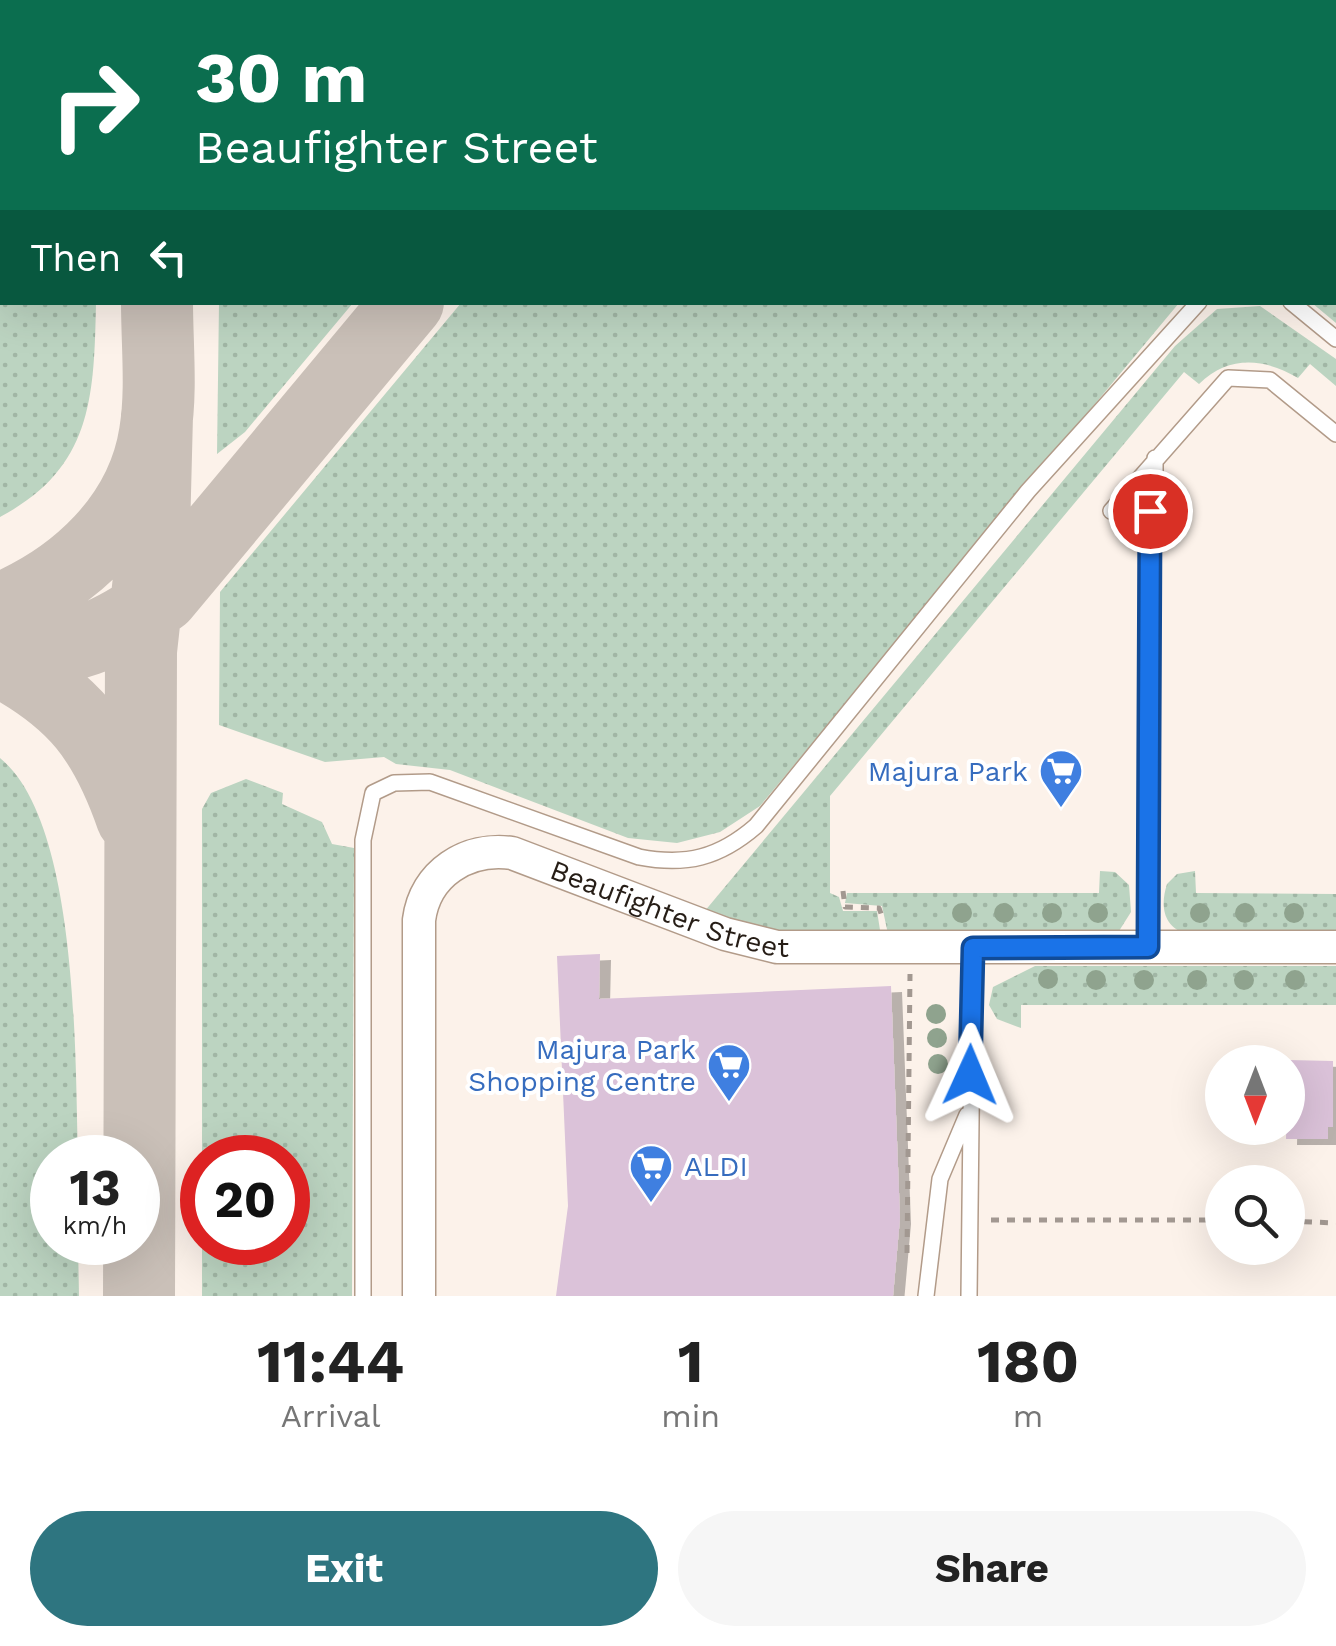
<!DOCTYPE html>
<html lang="en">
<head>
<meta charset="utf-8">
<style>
  body { margin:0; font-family:"Work Sans",sans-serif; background:#f6f6f6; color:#222; height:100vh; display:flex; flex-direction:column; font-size:38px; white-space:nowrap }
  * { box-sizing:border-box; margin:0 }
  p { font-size:32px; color:#767676 }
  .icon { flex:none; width:55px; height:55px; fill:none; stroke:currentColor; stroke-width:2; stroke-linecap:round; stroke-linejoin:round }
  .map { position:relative; height:1296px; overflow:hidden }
  .side { display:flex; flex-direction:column; background:#fff; flex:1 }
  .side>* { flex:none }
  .top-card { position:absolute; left:0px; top:0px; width:1338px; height:305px; box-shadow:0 10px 40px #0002; background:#0b6e4f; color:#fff; overflow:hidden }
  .needle { width:65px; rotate:180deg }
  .tools { position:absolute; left:1205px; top:1045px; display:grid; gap:20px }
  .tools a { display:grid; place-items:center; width:100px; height:100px; border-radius:50%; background:#fff; box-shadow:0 10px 40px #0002; font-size:50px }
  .speed { position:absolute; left:30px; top:1135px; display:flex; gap:20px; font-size:50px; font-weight:700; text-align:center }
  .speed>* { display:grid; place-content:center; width:130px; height:130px; border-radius:50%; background:#fff; box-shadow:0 10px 40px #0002; line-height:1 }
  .speed small { font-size:25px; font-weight:400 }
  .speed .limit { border:15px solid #d22; background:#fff; color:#111 }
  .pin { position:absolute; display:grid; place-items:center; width:85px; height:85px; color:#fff; margin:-42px; border:5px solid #fff; border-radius:50%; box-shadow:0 2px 10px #0007 }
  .me { position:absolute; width:110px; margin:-55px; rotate:1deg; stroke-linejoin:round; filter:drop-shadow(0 0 8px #0008) }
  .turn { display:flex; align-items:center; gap:35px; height:210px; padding:0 30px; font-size:45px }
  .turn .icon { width:130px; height:130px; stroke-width:2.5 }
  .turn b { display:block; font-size:70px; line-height:85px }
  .then { display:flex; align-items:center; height:95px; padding:0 30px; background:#0003; gap:20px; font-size:38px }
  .eta { display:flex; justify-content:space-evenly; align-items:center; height:170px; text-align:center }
  .eta b { font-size:60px; font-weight:700; line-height:70px }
  .action { display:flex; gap:20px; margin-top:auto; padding:20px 30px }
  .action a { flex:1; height:115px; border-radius:60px; background:#2e7580; color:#fff; font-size:40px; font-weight:700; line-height:115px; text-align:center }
  .action a+a { background:#f6f6f6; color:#222 }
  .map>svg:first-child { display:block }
  .grass { fill:url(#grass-dots); fill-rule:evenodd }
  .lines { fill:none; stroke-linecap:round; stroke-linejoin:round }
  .taxiway { stroke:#cac0b8; stroke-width:72 }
  .building { fill:#dbc2d9; filter:url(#shadow) }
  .service-casing { stroke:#b29b89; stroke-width:18 }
  .minor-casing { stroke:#b29b89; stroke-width:35 }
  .path { stroke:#a29891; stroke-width:5; stroke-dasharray:8 8; stroke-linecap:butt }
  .service { stroke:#fff; stroke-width:15 }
  .minor { stroke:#fff; stroke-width:32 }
  .tree { fill:#8fa38e }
  .route-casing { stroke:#114b97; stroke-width:25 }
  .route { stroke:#1a73e8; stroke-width:18 }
  .labels { text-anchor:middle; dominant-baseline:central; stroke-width:8; stroke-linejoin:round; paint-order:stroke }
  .shop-label { font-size:28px; fill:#366cbe; stroke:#fff; text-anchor:end }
  .street-label { font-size:28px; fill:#261d16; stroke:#fff }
</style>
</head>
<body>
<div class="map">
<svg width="1336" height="1296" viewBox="0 0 1336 1296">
  <defs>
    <pattern id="grass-dots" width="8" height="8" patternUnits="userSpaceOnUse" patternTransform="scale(2.5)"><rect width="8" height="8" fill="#bcd4c1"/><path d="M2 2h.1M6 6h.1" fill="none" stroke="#a1b6a5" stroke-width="1.8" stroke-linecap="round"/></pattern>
    <filter id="shadow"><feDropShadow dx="11" dy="6" stdDeviation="0" flood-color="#0004"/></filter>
  </defs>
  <rect width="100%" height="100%" fill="#fcf2ea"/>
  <path class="grass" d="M 0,0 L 97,0 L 2,2 L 2,302 L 96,303 C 94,396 93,468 0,517 Z
    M 713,0 L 1336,0 L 1336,323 L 1312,303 L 1335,302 L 1335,2 Z
    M 219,303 L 353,303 L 245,432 L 217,454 Z
    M 461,303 L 1179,303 L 760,806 L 720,832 L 677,843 L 628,838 L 450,770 L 396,764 L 384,757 L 325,762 L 219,725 L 220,592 Z
    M 1260,306 L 1336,359 L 1336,386 L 1310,364 L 1298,378 C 1264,358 1229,355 1199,384 L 1184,372 L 830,796 L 830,893 L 839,897 L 843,911 L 877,911 L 880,930 L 773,933 L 704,912 L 1175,346 L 1217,309 Z
    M 0,758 C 79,822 75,1059 78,1157 L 52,1158 L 52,1242 L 78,1243 L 79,1296 L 0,1296 Z
    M 246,779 L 283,793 L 282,804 L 322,822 L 332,844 L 354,848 L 352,1296 L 202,1296 L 202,809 L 211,793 ZM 202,1158 L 288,1158 L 288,1242 L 202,1242 Z
    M 1100,871 L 1115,872 L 1129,885 L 1131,912 L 1119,931 L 888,934 L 882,906 L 845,903 L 847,893 L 1099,893 Z
    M 1195,871 L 1196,893 L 1336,894 L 1336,934 L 1186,934 C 1163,926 1160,906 1167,884 L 1177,874 Z
    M 1035,966 L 1336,966 L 1336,1005 L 1021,1005 L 1021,1028 L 997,1019 L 989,1005 L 993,987 Z"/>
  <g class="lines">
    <path class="taxiway" d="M 157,0 L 157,2
      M 658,2 L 660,0
      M 0,609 C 75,578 142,517 155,433 C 162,391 157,345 157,302
      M 0,651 C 63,657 114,634 163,596 L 408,302
      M 0,661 C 74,700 105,740 132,818
      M 139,1296 L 141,651 L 154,533 L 157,415"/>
  </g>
  <path class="building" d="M 600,954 L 599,999 L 891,986 L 900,1218 L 893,1296 L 556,1296 L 568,1206 L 557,956 Z
    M 1288,1060 L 1333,1061 L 1333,1127 L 1328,1127 L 1328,1139 L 1286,1139 Z"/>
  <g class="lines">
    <g class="service-casing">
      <path id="service" d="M 1291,302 L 1336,339
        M 1111,511 L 1228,378 L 1270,380 L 1336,434
        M 1111,511 L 1155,511 L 1155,458
        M 1148,947 L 1150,511
        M 363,1296 L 363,840 L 373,793 L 394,783 L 430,782 L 639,857 C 686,866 719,858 756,826 L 1028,491 L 1199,302
        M 926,1296 L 940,1179 L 967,1115
        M 969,1296 L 973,948"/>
    </g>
    <g class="minor-casing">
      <g id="minor">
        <path id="s1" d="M 419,1296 L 419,920 C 425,873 467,847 512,853 L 725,934 L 777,947 L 1336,947"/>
      </g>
    </g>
    <path class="path" d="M 843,891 L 845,907 L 879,908 L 883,919
      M 991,1220 L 1222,1220
      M 1288,1221 L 1336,1223
      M 907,1253 L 910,974"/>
    <use href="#service" class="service"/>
    <use href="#minor" class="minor"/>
  </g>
  <g class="tree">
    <circle cx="962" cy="913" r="10"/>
    <circle cx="1004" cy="913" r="10"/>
    <circle cx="1052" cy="913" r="10"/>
    <circle cx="1098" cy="913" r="10"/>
    <circle cx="1200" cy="913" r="10"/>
    <circle cx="1245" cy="913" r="10"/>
    <circle cx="1294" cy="913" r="10"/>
    <circle cx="1048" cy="979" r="10"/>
    <circle cx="1096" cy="980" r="10"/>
    <circle cx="1144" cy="980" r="10"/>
    <circle cx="1197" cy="980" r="10"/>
    <circle cx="1244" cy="980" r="10"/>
    <circle cx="1295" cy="980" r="10"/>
    <circle cx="936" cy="1014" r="10"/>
    <circle cx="937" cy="1038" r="10"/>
    <circle cx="938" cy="1064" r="10"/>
  </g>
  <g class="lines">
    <g class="route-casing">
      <path id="route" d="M 970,1075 L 973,948 L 1148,947 L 1150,511"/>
    </g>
    <use href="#route" class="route"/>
  </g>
  <defs>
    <g id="supermarket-pin" transform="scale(2.25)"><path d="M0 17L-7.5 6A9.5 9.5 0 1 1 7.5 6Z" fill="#3f7fe0" stroke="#fff"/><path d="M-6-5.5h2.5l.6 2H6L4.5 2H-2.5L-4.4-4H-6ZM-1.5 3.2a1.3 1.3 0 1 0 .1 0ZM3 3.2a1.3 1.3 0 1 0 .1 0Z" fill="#fff"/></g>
  </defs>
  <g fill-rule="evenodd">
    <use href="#supermarket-pin" x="1061" y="771"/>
    <use href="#supermarket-pin" x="729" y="1065"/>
    <use href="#supermarket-pin" x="651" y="1166"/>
  </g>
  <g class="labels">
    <g class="shop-label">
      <text x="1028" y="771">Majura Park</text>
      <text x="696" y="1049">Majura Park<tspan x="696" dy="32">Shopping Centre</tspan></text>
      <text x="684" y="1166" text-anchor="start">ALDI</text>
    </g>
    <g class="street-label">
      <text stroke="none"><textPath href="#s1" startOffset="672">Beaufighter Street</textPath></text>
    </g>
  </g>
</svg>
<div class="tools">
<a><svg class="needle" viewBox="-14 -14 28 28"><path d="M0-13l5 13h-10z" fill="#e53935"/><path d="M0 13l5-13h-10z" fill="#767676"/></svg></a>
<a><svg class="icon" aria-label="search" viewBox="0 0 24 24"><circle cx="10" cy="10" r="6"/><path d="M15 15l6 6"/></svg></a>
</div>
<div class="speed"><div>13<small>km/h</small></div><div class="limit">20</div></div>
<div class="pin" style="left:1150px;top:511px;background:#d93025"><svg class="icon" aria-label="arrive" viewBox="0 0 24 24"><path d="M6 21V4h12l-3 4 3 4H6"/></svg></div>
<svg class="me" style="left:970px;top:1075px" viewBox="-20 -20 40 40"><path d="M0-17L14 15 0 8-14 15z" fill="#1a73e8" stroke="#fff" stroke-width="4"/></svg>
<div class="top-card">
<div class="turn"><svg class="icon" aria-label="right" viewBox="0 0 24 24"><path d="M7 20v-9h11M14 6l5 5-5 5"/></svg><div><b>30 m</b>Beaufighter Street</div></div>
<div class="then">Then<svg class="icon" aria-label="left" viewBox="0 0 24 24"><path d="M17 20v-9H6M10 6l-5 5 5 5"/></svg></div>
</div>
</div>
<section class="side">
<div class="eta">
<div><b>11:44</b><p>Arrival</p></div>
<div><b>1</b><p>min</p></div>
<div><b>180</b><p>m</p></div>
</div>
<div class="action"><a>Exit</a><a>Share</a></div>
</section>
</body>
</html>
